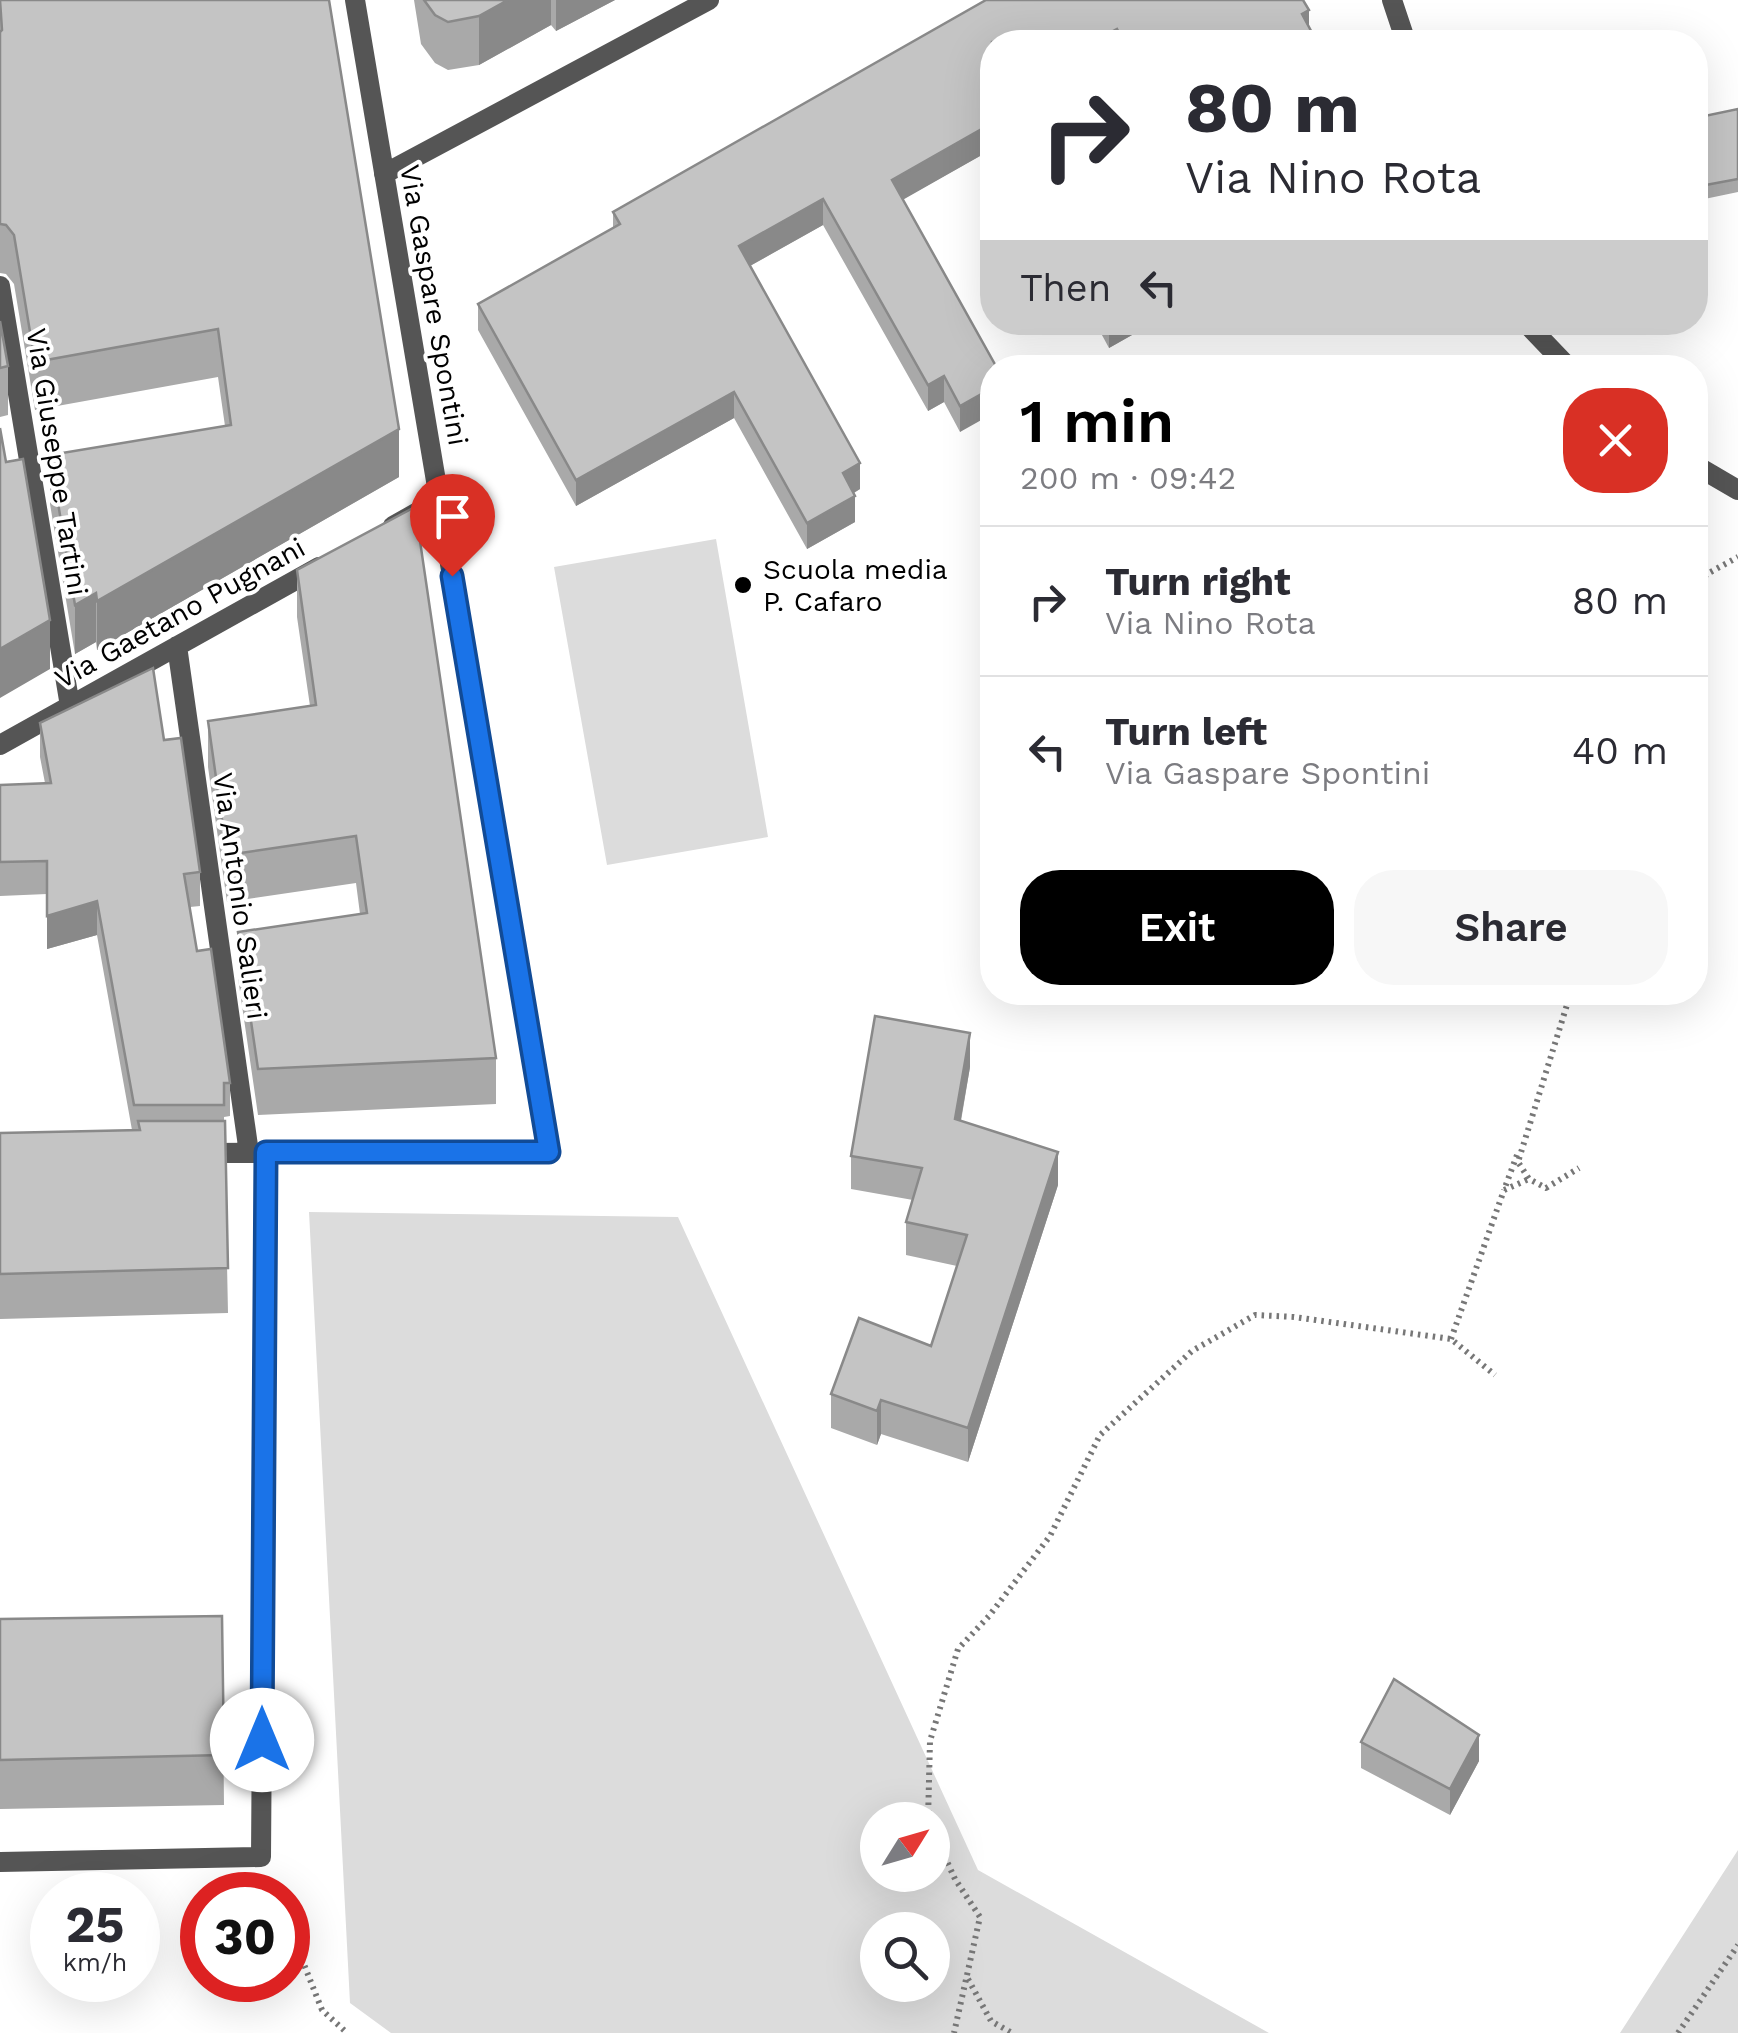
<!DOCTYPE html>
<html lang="en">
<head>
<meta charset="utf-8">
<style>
  body { margin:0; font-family:"Work Sans",sans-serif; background:#f7f7f7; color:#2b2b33; height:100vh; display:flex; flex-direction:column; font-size:38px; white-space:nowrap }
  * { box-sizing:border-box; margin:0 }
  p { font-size:32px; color:#7c7c81 }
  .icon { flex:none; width:55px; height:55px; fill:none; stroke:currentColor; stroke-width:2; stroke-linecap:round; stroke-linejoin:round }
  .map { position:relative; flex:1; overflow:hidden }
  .side { position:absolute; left:980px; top:355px; width:728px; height:650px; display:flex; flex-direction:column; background:#fff; border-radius:40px; box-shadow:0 10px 40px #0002 }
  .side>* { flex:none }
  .hud { position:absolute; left:980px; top:30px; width:728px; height:305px; border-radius:40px; box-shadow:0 10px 40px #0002; background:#fff; color:#2b2b33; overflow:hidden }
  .needle { width:65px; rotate:53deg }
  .tools { position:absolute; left:860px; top:1802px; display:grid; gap:20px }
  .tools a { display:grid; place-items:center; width:90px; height:90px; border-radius:50%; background:#fff; box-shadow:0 10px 40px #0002; font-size:50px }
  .speed { position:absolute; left:30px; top:1872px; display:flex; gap:20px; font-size:50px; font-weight:700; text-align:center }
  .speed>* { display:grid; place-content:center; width:130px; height:130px; border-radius:50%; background:#fff; box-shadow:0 10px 40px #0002; line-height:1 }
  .speed small { font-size:25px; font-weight:400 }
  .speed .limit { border:15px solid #d22; background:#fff; color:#111 }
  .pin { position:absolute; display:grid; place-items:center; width:85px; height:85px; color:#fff; margin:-102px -42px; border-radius:50% 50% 50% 0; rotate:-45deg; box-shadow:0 0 10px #0007 }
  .pin .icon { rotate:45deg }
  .me { position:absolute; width:110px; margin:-55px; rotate:0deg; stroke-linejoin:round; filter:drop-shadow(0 0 8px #0008) }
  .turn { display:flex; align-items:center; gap:35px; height:210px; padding:0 40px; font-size:45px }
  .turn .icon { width:130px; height:130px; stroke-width:2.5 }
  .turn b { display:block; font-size:70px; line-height:85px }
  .then { display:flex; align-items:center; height:95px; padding:0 40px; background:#0003; gap:20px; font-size:38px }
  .round { display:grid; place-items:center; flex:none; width:105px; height:105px; border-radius:40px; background:#f7f7f7 }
  .summary { display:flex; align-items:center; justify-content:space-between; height:170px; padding:0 40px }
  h1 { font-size:60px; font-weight:600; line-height:75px; color:#000 }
  .button { display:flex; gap:20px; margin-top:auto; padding:20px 40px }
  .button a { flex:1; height:115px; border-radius:40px; background:#000; color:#fff; font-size:40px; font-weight:600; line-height:115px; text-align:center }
  .button a+a { background:#f7f7f7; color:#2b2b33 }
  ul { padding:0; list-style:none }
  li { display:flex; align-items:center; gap:30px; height:150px; padding:0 40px; border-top:2px solid #e1e1e2 }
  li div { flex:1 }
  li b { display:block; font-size:38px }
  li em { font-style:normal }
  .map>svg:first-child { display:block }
  .green { fill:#dcdcdc; fill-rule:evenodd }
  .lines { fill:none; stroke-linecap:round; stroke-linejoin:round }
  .path { stroke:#777; stroke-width:6; stroke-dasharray:2.5 5; stroke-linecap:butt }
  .street { stroke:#555; stroke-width:20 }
  .wall { fill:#a9a9a9 }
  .shaded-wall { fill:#898989 }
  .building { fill:#c4c4c4; stroke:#898989; stroke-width:2.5 }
  .route-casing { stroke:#114b97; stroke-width:25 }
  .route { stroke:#1a73e8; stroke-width:18 }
  .poi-dot { fill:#000; stroke:#fff; stroke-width:4 }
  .labels { text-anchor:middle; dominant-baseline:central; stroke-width:8; stroke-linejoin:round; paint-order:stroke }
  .street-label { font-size:28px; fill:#000; stroke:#fff }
  .poi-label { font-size:28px; fill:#000; stroke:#fff; text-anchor:start }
</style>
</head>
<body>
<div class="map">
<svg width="1738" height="2033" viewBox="0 0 1738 2033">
  <rect width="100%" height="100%" fill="#fff"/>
  <path class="green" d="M 716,539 L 768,837 L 607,865 L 554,567 Z
    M 309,1212 L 678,1217 L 978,1870 L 1269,2033 L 391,2033 L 350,2003 ZM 878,1820 L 932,1820 L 932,1875 L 878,1875 ZM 878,1930 L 932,1930 L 932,1985 L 878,1985 Z
    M 1738,1850 L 1738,2033 L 1620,2033 Z"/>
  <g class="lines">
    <path class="path" d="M 1695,588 L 1707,574 L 1738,557
      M 1571,992 L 1518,1162 L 1529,1179 L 1546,1188 L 1579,1168
      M 1517,1155 L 1504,1190 L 1529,1179
      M 1451,1339 L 1504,1190
      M 928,1820 L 930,1741 L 958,1649 L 989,1616 L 1050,1536 L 1100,1435 L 1192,1351 L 1255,1315 L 1294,1317 L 1451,1339 L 1495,1375
      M 932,1829 L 955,1879 L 980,1917 L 954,2033
      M 288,1924 L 322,2010 L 347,2033
      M 968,1979 L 991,2021 L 1012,2033
      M 1678,2033 L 1738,1945"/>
    <path class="street" d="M 1392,0 L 1406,42
      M 384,174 L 709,0
      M 0,286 L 70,706
      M 1525,322 L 1569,368
      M 1695,465 L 1738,490
      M 393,526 L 439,500
      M 177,646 L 249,1153
      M 0,745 L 319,567
      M 199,1153 L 549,1152 L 355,0
      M 0,1862 L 261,1857 L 266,1152"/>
  </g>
  <path class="wall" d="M 0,0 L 399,477 L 97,650 L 96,642 L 75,654 L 50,504 L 50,455 L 225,426 L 218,377 L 35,410 L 14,284 L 6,274 L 0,273 Z
    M 414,0 L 615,0 L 556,31 L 551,25 L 479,65 L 448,70 L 435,63 L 421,44 Z
    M 986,0 L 1309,27 L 1317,42 L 992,42 L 992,179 L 980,156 L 903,199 L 997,368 L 960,432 L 944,402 L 928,411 L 823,225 L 750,266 L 860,489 L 854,493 L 855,522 L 807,549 L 734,418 L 576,506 L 478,330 L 478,304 L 613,228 L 613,212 Z
    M 1738,109 L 1738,192 L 1695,201 L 1695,118 Z
    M 0,321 L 8,366 L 8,415 L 0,417 Z
    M 1073,322 L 1155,322 L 1109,348 L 1096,324 L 1079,334 Z
    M 297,570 L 496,1058 L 496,1104 L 258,1115 L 238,978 L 238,932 L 360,914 L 356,883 L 227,902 L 208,767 L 208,721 L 310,706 L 297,617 Z
    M 40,723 L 164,740 L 200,872 L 200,906 L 190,907 L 197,951 L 230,1083 L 230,1116 L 224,1117 L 228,1313 L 0,1319 L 0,1133 L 132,1130 L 97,935 L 47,949 L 47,894 L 0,896 L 0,785 L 45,783 L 40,757 Z
    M 970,1067 L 961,1121 L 1058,1185 L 968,1462 L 881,1434 L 877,1445 L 831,1428 L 831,1394 L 931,1346 L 957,1266 L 906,1255 L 906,1222 L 913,1200 L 851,1189 L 851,1156 Z
    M 222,1616 L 224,1805 L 0,1809 L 0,1619 Z
    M 1361,1742 L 1479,1761 L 1450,1815 L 1361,1768 Z"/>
  <path class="shaded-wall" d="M 508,0 L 551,0 L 551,25 L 479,65 L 479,16 Z
    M 556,0 L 615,0 L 556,31 Z
    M 1309,10 L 1309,36 L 1302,14 Z
    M 1117,29 L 1117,42 L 1093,42 Z
    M 980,130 L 980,156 L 892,206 L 892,180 Z
    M 823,199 L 823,225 L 739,272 L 739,246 Z
    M 1079,322 L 1096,322 L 1096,324 L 1079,334 Z
    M 1155,322 L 1109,348 L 1109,323 Z
    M 944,376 L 944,402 L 928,411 L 928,385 Z
    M 992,388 L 992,414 L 960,432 L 960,406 Z
    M 734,392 L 734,418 L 576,506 L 576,480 Z
    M 399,429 L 399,477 L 97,650 L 97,601 Z
    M 860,463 L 860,489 L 843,499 L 843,473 Z
    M 855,496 L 855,522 L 807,549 L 807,523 Z
    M 96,593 L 96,642 L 75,654 L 75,605 Z
    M 50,620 L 50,669 L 0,698 L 0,649 Z
    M 97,901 L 97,935 L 47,949 L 47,916 Z
    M 970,1033 L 970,1067 L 955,1153 L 955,1119 Z
    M 1058,1152 L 1058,1185 L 968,1462 L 968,1428 Z
    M 881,1400 L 881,1434 L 877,1445 L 877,1411 Z
    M 1479,1735 L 1479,1761 L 1450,1815 L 1450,1789 Z"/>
  <path class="building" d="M 0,0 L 329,0 L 399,429 L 97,601 L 96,593 L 75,605 L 50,455 L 231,425 L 218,329 L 35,362 L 14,235 L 6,225 L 0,224 L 0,32 L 2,30 Z
    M 424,0 L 508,0 L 479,16 L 448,22 L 435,15 Z
    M 986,0 L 1303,0 L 1309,10 L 1302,14 L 1317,42 L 1124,42 L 1117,29 L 1093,42 L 992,42 L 992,153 L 980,130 L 892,180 L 997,368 L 992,368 L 992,388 L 960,406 L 944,376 L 928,385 L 823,199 L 739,246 L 860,463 L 843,473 L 855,496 L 807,523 L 734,392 L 576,480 L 478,304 L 620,224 L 613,212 Z
    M 1738,109 L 1738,179 L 1695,187 L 1695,118 Z
    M 0,321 L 8,366 L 0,368 Z
    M 0,428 L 6,462 L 23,459 L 50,620 L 0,649 Z
    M 415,507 L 496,1058 L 258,1069 L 238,932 L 367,913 L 356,836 L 227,855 L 208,721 L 316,705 L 297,570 Z
    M 153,668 L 164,740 L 181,738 L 200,872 L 184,874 L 197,951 L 211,949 L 230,1083 L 224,1083 L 224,1105 L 134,1105 L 97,901 L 47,916 L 47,861 L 0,862 L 0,785 L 51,783 L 40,723 Z
    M 875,1016 L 970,1033 L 955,1119 L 1058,1152 L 968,1428 L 881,1400 L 877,1411 L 831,1394 L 859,1318 L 931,1346 L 967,1235 L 906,1222 L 922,1168 L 851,1156 Z
    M 138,1121 L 225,1121 L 228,1268 L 0,1274 L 0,1133 L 140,1130 Z
    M 222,1616 L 224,1755 L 0,1760 L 0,1619 Z
    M 1394,1679 L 1479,1735 L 1450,1789 L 1361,1742 Z"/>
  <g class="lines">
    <g class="route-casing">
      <path id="route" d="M 262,1740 L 266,1152 L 549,1152 L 452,576"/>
    </g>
    <use href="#route" class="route"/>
  </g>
  <circle class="poi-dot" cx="743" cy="585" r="10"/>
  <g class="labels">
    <g class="street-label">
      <text transform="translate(434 305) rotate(80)">Via Gaspare Spontini</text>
      <text transform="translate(57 462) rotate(81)">Via Giuseppe Tartini</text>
      <text transform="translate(180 613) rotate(-29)">Via Gaetano Pugnani</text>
      <text transform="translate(240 896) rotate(82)">Via Antonio Salieri</text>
    </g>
    <g class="poi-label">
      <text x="763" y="569">Scuola media<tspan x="763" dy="32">P. Cafaro</tspan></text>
    </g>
  </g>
</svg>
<div class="tools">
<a><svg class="needle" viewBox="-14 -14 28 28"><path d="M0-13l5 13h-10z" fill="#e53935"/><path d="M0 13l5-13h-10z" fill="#7c7c81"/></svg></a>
<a><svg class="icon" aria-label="search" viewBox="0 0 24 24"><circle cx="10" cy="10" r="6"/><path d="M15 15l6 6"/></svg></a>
</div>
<div class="speed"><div>25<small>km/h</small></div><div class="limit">30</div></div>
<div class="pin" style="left:452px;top:576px;background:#d93025"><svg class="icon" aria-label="arrive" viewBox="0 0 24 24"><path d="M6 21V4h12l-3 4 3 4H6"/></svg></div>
<svg class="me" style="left:262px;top:1740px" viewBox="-20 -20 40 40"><circle r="19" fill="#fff"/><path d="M0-13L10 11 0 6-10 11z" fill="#1a73e8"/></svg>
<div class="hud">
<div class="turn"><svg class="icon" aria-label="right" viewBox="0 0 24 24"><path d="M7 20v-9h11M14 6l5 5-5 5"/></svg><div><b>80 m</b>Via Nino Rota</div></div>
<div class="then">Then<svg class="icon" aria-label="left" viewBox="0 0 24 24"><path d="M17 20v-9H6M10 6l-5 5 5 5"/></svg></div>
</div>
<section class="side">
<div class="summary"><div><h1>1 min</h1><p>200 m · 09:42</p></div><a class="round" style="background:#d93025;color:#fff"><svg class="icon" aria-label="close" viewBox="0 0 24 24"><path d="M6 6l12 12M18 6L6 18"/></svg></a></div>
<ul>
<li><svg class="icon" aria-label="right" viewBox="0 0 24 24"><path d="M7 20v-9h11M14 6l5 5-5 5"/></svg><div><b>Turn right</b><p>Via Nino Rota</p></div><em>80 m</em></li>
<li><svg class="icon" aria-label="left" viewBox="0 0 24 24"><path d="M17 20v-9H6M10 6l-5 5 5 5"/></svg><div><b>Turn left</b><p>Via Gaspare Spontini</p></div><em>40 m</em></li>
</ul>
<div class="button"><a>Exit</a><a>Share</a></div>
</section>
</div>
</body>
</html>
